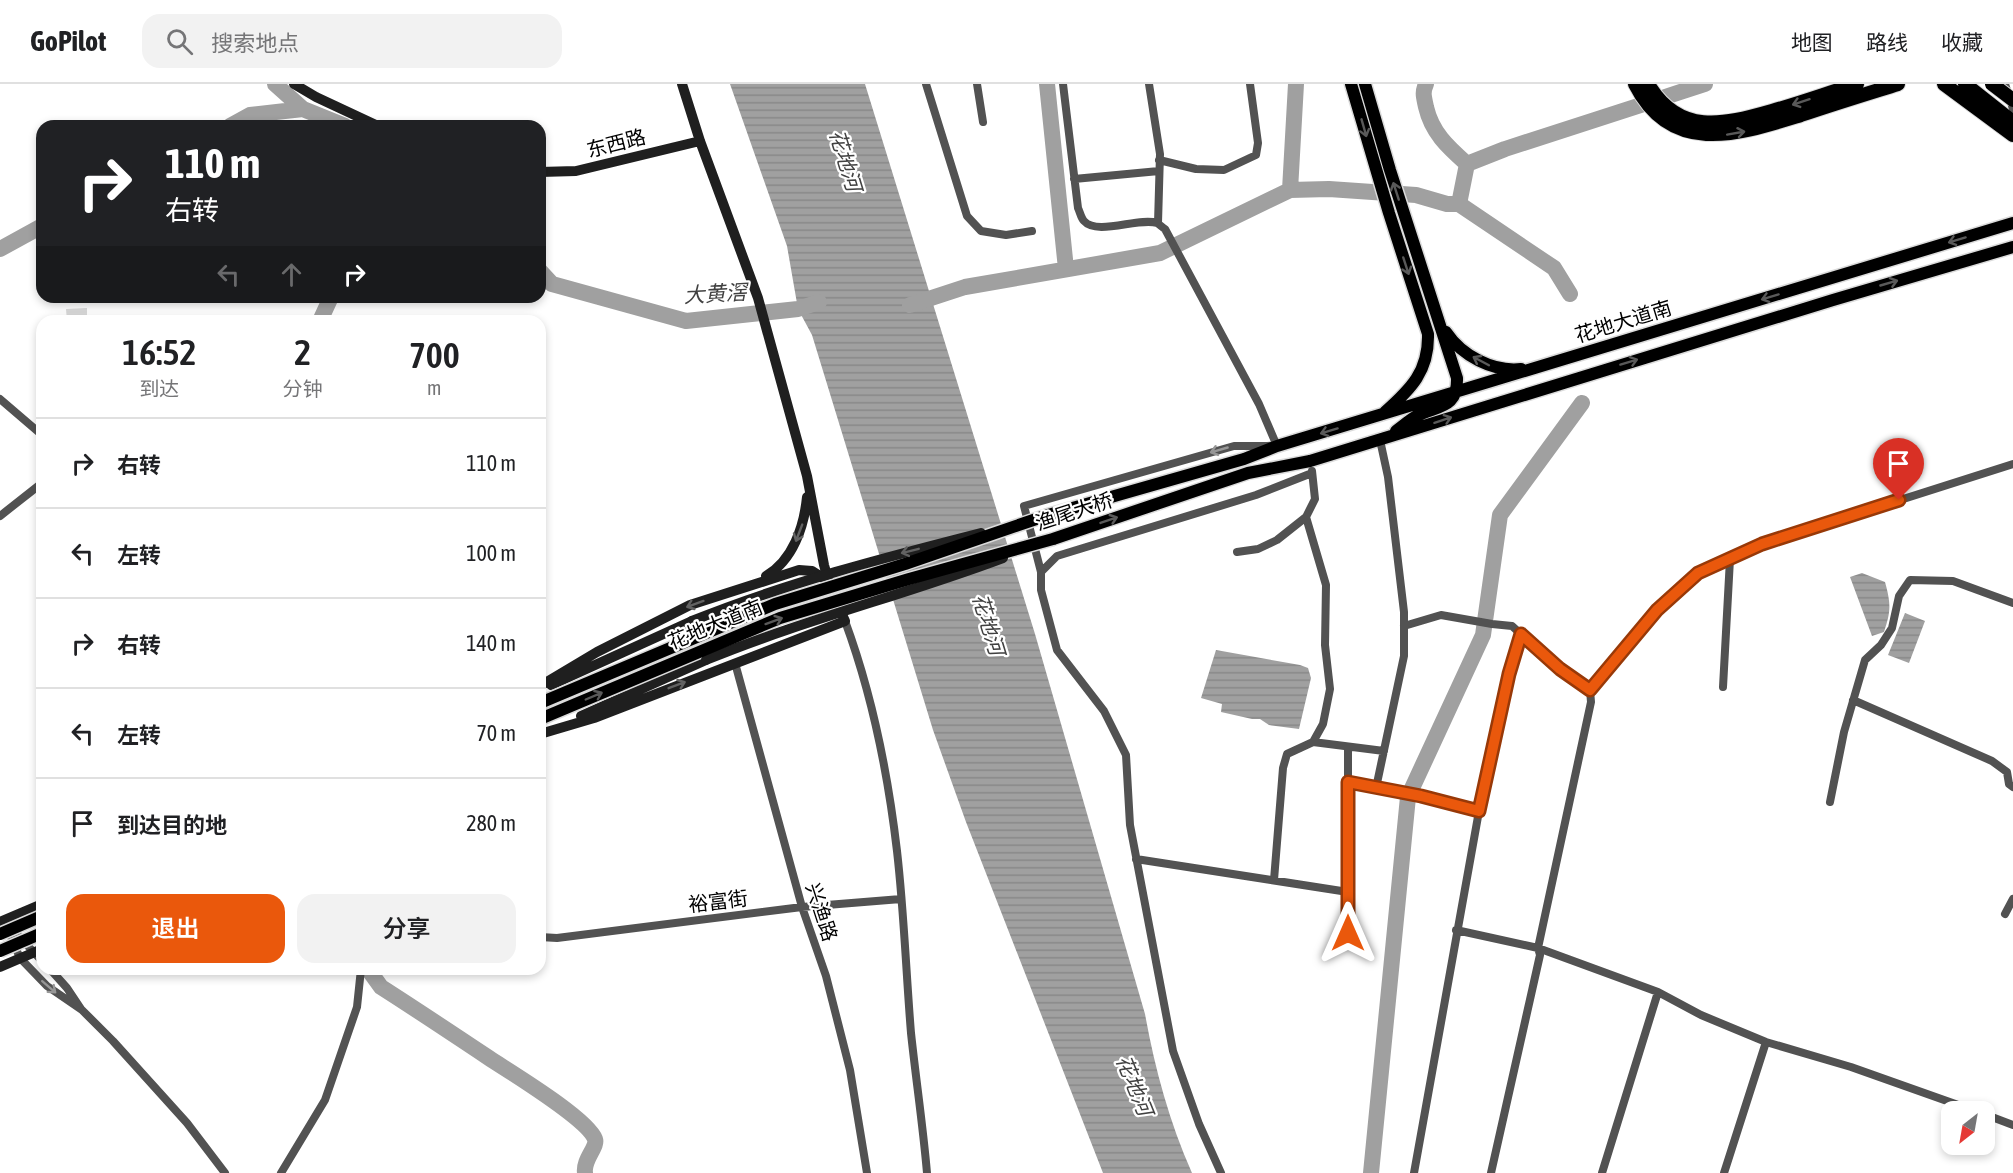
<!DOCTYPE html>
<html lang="zh">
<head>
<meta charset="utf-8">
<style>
  body { margin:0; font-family:"Asap Condensed","Noto Sans SC",sans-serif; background:#f2f2f2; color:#202124; height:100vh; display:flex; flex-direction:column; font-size:22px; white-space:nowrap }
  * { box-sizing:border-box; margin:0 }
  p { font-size:20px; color:#757577 }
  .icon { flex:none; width:33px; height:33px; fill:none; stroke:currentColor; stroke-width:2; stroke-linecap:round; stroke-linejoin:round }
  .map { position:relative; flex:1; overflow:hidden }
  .side { position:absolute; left:36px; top:231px; width:510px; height:660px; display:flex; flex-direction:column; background:#fff; border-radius:18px; box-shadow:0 3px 9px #0003 }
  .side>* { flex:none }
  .banner { position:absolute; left:36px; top:36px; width:510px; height:183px; border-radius:18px; box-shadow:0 3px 9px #0003; background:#202124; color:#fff; overflow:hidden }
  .needle { width:39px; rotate:211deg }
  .buttons { position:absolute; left:1941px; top:1017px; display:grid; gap:12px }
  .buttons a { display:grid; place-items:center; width:54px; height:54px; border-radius:12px; background:#fff; box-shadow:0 3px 9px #0003; font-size:30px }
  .pin { position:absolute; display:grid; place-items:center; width:51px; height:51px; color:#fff; margin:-62px -26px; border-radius:50% 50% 50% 0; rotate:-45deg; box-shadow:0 0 6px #0007 }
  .pin .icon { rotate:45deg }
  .me { position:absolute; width:66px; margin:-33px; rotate:0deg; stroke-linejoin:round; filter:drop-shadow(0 0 4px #0008) }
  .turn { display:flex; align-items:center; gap:21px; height:126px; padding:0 30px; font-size:27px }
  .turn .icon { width:78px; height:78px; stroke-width:2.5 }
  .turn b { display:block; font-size:42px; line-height:51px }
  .lanes { display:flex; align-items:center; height:57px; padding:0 30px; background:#0003; justify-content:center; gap:30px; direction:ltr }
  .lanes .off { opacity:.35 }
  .eta { display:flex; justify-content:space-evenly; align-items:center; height:102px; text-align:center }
  .eta b { font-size:36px; font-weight:600; line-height:42px }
  .cta { display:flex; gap:12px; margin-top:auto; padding:12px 30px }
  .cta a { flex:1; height:69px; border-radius:18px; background:#ea580c; color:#fff; font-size:24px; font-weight:600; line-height:69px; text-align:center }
  .cta a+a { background:#f2f2f2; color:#202124 }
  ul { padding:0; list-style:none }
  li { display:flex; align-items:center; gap:18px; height:90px; padding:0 30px; border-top:2px solid #e0e0e0 }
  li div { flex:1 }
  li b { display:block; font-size:22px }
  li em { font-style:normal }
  header { display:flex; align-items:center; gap:36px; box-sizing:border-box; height:84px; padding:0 30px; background:#fff; border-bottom:2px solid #e0e0e0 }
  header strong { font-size:28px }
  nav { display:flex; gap:33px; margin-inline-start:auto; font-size:21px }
  .search { width:420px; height:54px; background:#f2f2f2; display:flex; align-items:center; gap:15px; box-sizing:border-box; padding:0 21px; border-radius:18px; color:#757577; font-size:22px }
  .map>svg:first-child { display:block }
  .garden { fill:#d9d9d9 }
  .water { fill:url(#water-rules) }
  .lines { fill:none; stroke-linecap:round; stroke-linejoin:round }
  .river { stroke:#a0a0a0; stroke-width:16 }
  .primary-casing { stroke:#dbdbdb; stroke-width:15 }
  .highway-casing { stroke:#dbdbdb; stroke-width:16 }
  .street { stroke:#525252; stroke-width:8 }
  .secondary { stroke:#1f1f1f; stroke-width:10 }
  .primary { stroke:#000; stroke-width:12 }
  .highway { stroke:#000; stroke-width:14 }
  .primary-bridge-casing { stroke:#dbdbdb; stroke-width:15; stroke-linecap:butt }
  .highway-bridge-casing { stroke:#dbdbdb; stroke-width:16; stroke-linecap:butt }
  .secondary-bridge { stroke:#1f1f1f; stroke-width:10 }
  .primary-bridge { stroke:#000; stroke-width:12 }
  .highway-bridge { stroke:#000; stroke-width:14 }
  .oneway { stroke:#595959 }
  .oneway2 { stroke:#979797 }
  .oneway3 { stroke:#626262 }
  .route-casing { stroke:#983908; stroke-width:15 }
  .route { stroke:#ea580c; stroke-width:10 }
  .labels { text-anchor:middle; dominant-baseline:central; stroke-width:4.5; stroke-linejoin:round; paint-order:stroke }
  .street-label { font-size:20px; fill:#000; stroke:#fff }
  .water-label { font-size:21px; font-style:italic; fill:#414141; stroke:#fff }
</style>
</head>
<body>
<header>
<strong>GoPilot</strong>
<div class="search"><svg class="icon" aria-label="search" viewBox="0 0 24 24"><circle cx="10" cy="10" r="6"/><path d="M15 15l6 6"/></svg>搜索地点</div>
<nav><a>地图</a><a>路线</a><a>收藏</a></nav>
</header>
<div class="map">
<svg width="2013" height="1089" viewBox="0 0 2013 1089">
  <defs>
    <pattern id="water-rules" width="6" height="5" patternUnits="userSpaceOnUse" patternTransform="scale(1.5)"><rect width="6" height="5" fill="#a0a0a0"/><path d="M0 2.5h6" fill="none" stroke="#888"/></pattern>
  </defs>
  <rect width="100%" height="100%" fill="#fff"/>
  <path class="garden" d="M 87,224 L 87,237 L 67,237 L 66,225 Z"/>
  <path class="water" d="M 730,0 L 865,0 L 1035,550 L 1145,930 C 1155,985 1169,1037 1192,1089 L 1103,1089 L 966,738 L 933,646 L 812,251 L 798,225 L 787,162 Z
    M 1862,489 L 1885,498 C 1891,520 1891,527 1884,548 L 1872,552 L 1850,493 Z
    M 1905,529 L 1925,537 L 1909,579 L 1888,571 Z
    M 1216,566 L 1300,581 L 1308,584 L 1311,594 L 1299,645 L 1269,641 L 1260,635 L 1252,635 L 1221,628 L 1222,620 L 1201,614 Z"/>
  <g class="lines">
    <path class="river" d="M 275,0 L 303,25
      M 1047,0 L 1066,185
      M 1426,0 C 1422,9 1424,13 1426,23 C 1432,49 1448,63 1467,80 L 1459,120
      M 1665,13 L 1705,0
      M 230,42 L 250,31 L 303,25 L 345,42
      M 1467,80 L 1505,65 L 1641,21
      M 1290,106 L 1296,0
      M 0,165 L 42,142
      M 540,187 L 552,200 L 686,237 L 798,225 L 819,218
      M 910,221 L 965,203 L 1160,169 L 1290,106 L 1329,105 L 1416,111 L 1447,120 L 1459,120 L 1554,184 L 1570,210
      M 320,237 L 331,213
      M 368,885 L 381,903 C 417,926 453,950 489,974 C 510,988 587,1034 595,1055 C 598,1063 583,1075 585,1089
      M 1371,1089 L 1408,713 L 1483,551 L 1500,431 L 1582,319"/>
    <g class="primary-casing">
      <path id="primary" d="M 1351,0 L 1389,129 L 1428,250 C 1429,287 1411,305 1385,328
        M 1365,0 L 1390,86 L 1457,294 C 1458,326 1436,321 1415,333 C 1408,337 1402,343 1396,347
        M 1446,248 C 1462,272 1493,288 1521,285
        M 1048,431 L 1244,375 L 1277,362 L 2013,139
        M 1053,455 L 1248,389 L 1310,377 L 1833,216 L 2013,163"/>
    </g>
    <g class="highway-casing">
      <path id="highway" d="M 1635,0 C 1672,73 1739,50 1801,31 C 1833,20 1866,10 1898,0
        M 1648,0 C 1679,52 1723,41 1772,27 C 1800,19 1828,9 1857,0
        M 1944,0 L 2013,51
        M 1965,0 L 2013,38"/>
    </g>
    <path class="street" d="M 926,0 L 967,132 L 981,147 L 1006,151 L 1032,147
      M 977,0 L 983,38
      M 1149,0 L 1160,70 L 1158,139
      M 2005,0 L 2013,25
      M 1159,76 L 1196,85 L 1224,86 L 1256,71 L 1258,59 L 1250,0
      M 1074,95 L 1159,87
      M 0,315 L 42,351
      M 0,432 L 42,399
      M 1306,433 L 1326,501 L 1325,561 L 1330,605 L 1323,640 L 1313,658
      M 1237,468 L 1258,465 L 1277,456 L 1306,433 L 1315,415 L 1312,387
      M 1041,488 L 1024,422 L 1234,362 L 1277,362 L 1259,320 L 1165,145 C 1163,144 1159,140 1157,139 C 1139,133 1097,152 1084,137 C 1081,134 1080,128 1078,124 L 1063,0
      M 845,537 C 872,610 888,690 897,767 C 904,828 906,888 911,949 C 916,996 923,1042 927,1089
      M 1404,542 L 1441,531 L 1492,540 L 1512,542 L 1560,585 L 1590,606 L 1591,618 L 1538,864 L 1540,871 L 1491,1089
      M 735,579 L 802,823 L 826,892 L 850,986 L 867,1089
      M 1723,603 L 1730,475
      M 1590,606 L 1657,526 L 1698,489 L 1762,460 L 2013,380
      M 1853,616 L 1992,677 L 2007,688 L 2009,700 L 2013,703
      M 1348,698 L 1421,712 L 1479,727
      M 1376,704 L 1404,572 L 1404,528 L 1388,393 L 1380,356
      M 1830,718 L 1844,648 L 1865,576 L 1881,561 L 1892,544 L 1899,512 L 1910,496 L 1953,497 L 2013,519
      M 1136,775 L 1348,808
      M 1274,796 L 1283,684 L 1287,670 L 1313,658 L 1384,667
      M 2005,830 L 2013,815
      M 9,842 L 42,877
      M 7,844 L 20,874 L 47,902 L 82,926 L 113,957 L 187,1039 L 225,1089
      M 1456,846 L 1538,864 L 1658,908 L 1701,931 L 1766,958 L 1851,983 L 1978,1028
      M 1348,849 L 1348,663
      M 540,853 L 557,854 L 802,823 L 901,815
      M 50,885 L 67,904 L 81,925
      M 1984,1030 L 2013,1041
      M 281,1089 L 325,1016 L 357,923 L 361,885
      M 1221,1089 L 1199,1040 L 1173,967 L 1130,741 L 1126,671 L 1104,627 L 1057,566 L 1041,506 L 1041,488 L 1057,472 L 1256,411 L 1312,389
      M 1414,1089 L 1479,727 L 1509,590 L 1521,550
      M 1602,1089 L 1658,908
      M 1724,1089 L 1766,958"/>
    <path class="secondary" d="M 294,0 L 316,13 L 378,42
      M 540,88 L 576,87 L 700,57
      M 766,492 C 793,476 804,443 807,413
      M 551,601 L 692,537
      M 540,602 L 597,568 L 690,521 L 799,486 L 812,487 L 826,496
      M 581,632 L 706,576
      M 540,650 L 594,634 L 845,537 L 831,506 L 824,481 L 807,392 L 758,214 L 700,57 L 682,0
      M 0,838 L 42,820
      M 0,883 L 42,865"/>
    <use href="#primary" class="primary"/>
    <use href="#highway" class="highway"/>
    <g class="primary-bridge-casing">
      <path id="primary-bridge" d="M 540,619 L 775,520 L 905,480 L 1048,431
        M 540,635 L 780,534 L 909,495 L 1053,455
        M 0,850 L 42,832
        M 0,867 L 42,849"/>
    </g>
    <g class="highway-bridge-casing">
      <path id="highway-bridge" d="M 1992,0 L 2013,16"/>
    </g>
    <path class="secondary-bridge" d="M 692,537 C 786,499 883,474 981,449
      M 706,576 C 803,536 905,511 1003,474"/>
    <use href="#primary-bridge" class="primary-bridge"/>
    <use href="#highway-bridge" class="highway-bridge"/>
  </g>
  <defs><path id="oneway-shaft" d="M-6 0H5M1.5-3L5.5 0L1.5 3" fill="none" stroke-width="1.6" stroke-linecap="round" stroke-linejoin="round" transform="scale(1.5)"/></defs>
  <g class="oneway">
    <use href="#oneway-shaft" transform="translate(1801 18) rotate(162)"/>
    <use href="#oneway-shaft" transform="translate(1364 44) rotate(74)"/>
    <use href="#oneway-shaft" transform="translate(1736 49) rotate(-10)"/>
    <use href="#oneway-shaft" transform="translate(1396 107) rotate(-108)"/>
    <use href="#oneway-shaft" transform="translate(1957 156) rotate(163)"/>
    <use href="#oneway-shaft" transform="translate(1406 182) rotate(72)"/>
    <use href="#oneway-shaft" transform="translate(1889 199) rotate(-16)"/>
    <use href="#oneway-shaft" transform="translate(1770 213) rotate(163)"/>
    <use href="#oneway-shaft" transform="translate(1481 277) rotate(-152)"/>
    <use href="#oneway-shaft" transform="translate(1629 278) rotate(-17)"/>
    <use href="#oneway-shaft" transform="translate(1443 336) rotate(-18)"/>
    <use href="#oneway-shaft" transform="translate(1329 347) rotate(163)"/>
    <use href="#oneway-shaft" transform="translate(1109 436) rotate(-19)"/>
    <use href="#oneway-shaft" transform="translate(774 537) rotate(-20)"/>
    <use href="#oneway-shaft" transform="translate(594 612) rotate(-23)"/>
  </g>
  <g class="oneway2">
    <use href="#oneway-shaft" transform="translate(1219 366) rotate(164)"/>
    <use href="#oneway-shaft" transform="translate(49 903) rotate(41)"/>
  </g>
  <g class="oneway3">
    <use href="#oneway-shaft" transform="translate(799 449) rotate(111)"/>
    <use href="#oneway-shaft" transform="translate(910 467) rotate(166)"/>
    <use href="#oneway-shaft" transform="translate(695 520) rotate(160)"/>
    <use href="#oneway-shaft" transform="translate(677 601) rotate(-21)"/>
  </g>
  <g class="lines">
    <g class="route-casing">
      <path id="route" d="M 1348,849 L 1348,698 L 1421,712 L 1479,727 L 1509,590 L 1521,550 L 1560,585 L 1590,606 L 1657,526 L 1698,489 L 1762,460 L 1899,416"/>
    </g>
    <use href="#route" class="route"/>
  </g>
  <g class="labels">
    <g class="street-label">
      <text transform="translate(616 59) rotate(-14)">东西路</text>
      <text transform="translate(1623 237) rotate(-17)">花地大道南</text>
      <text transform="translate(1074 427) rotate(-18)">渔尾大桥</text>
      <text transform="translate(715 540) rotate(-22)">花地大道南</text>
      <text transform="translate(718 817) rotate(-7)">裕富街</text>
      <text transform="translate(822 828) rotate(72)">兴渔路</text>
    </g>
    <g class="water-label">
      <text transform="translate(846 76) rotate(73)">花地河</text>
      <text transform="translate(715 209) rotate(-3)">大黄滘</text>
      <text transform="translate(989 540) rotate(73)">花地河</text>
      <text transform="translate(1135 1001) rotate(68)">花地河</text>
    </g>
  </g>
</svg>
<div class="buttons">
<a><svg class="needle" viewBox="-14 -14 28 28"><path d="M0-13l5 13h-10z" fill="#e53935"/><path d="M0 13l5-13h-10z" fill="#757577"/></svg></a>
</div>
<div class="pin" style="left:1899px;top:416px;background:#d93025"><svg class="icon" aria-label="arrive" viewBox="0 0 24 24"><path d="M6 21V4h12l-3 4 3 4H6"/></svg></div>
<svg class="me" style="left:1348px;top:849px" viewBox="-20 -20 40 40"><path d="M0-17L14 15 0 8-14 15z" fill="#ea580c" stroke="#fff" stroke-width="4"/></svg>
<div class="banner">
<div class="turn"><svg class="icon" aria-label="right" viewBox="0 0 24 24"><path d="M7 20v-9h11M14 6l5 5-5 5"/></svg><div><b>110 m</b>右转</div></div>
<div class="lanes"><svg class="icon off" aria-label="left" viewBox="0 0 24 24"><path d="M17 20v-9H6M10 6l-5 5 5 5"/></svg><svg class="icon off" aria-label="ahead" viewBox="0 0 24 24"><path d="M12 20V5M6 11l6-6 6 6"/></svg><svg class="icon" aria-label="right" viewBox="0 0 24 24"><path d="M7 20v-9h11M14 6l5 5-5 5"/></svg></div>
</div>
<section class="side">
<div class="eta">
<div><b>16:52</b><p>到达</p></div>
<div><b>2</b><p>分钟</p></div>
<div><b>700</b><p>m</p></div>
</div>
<ul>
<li><svg class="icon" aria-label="right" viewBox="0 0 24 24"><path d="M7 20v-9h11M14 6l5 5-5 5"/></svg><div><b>右转</b></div><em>110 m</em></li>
<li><svg class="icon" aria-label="left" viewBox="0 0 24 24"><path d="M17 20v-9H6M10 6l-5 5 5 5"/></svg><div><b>左转</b></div><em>100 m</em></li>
<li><svg class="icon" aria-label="right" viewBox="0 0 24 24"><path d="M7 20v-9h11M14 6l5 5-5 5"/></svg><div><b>右转</b></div><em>140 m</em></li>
<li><svg class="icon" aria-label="left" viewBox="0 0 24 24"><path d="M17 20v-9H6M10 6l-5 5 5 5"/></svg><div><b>左转</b></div><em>70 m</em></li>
<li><svg class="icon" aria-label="arrive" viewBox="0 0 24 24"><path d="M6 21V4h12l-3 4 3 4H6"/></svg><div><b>到达目的地</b></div><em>280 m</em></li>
</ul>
<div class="cta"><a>退出</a><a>分享</a></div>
</section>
</div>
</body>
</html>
